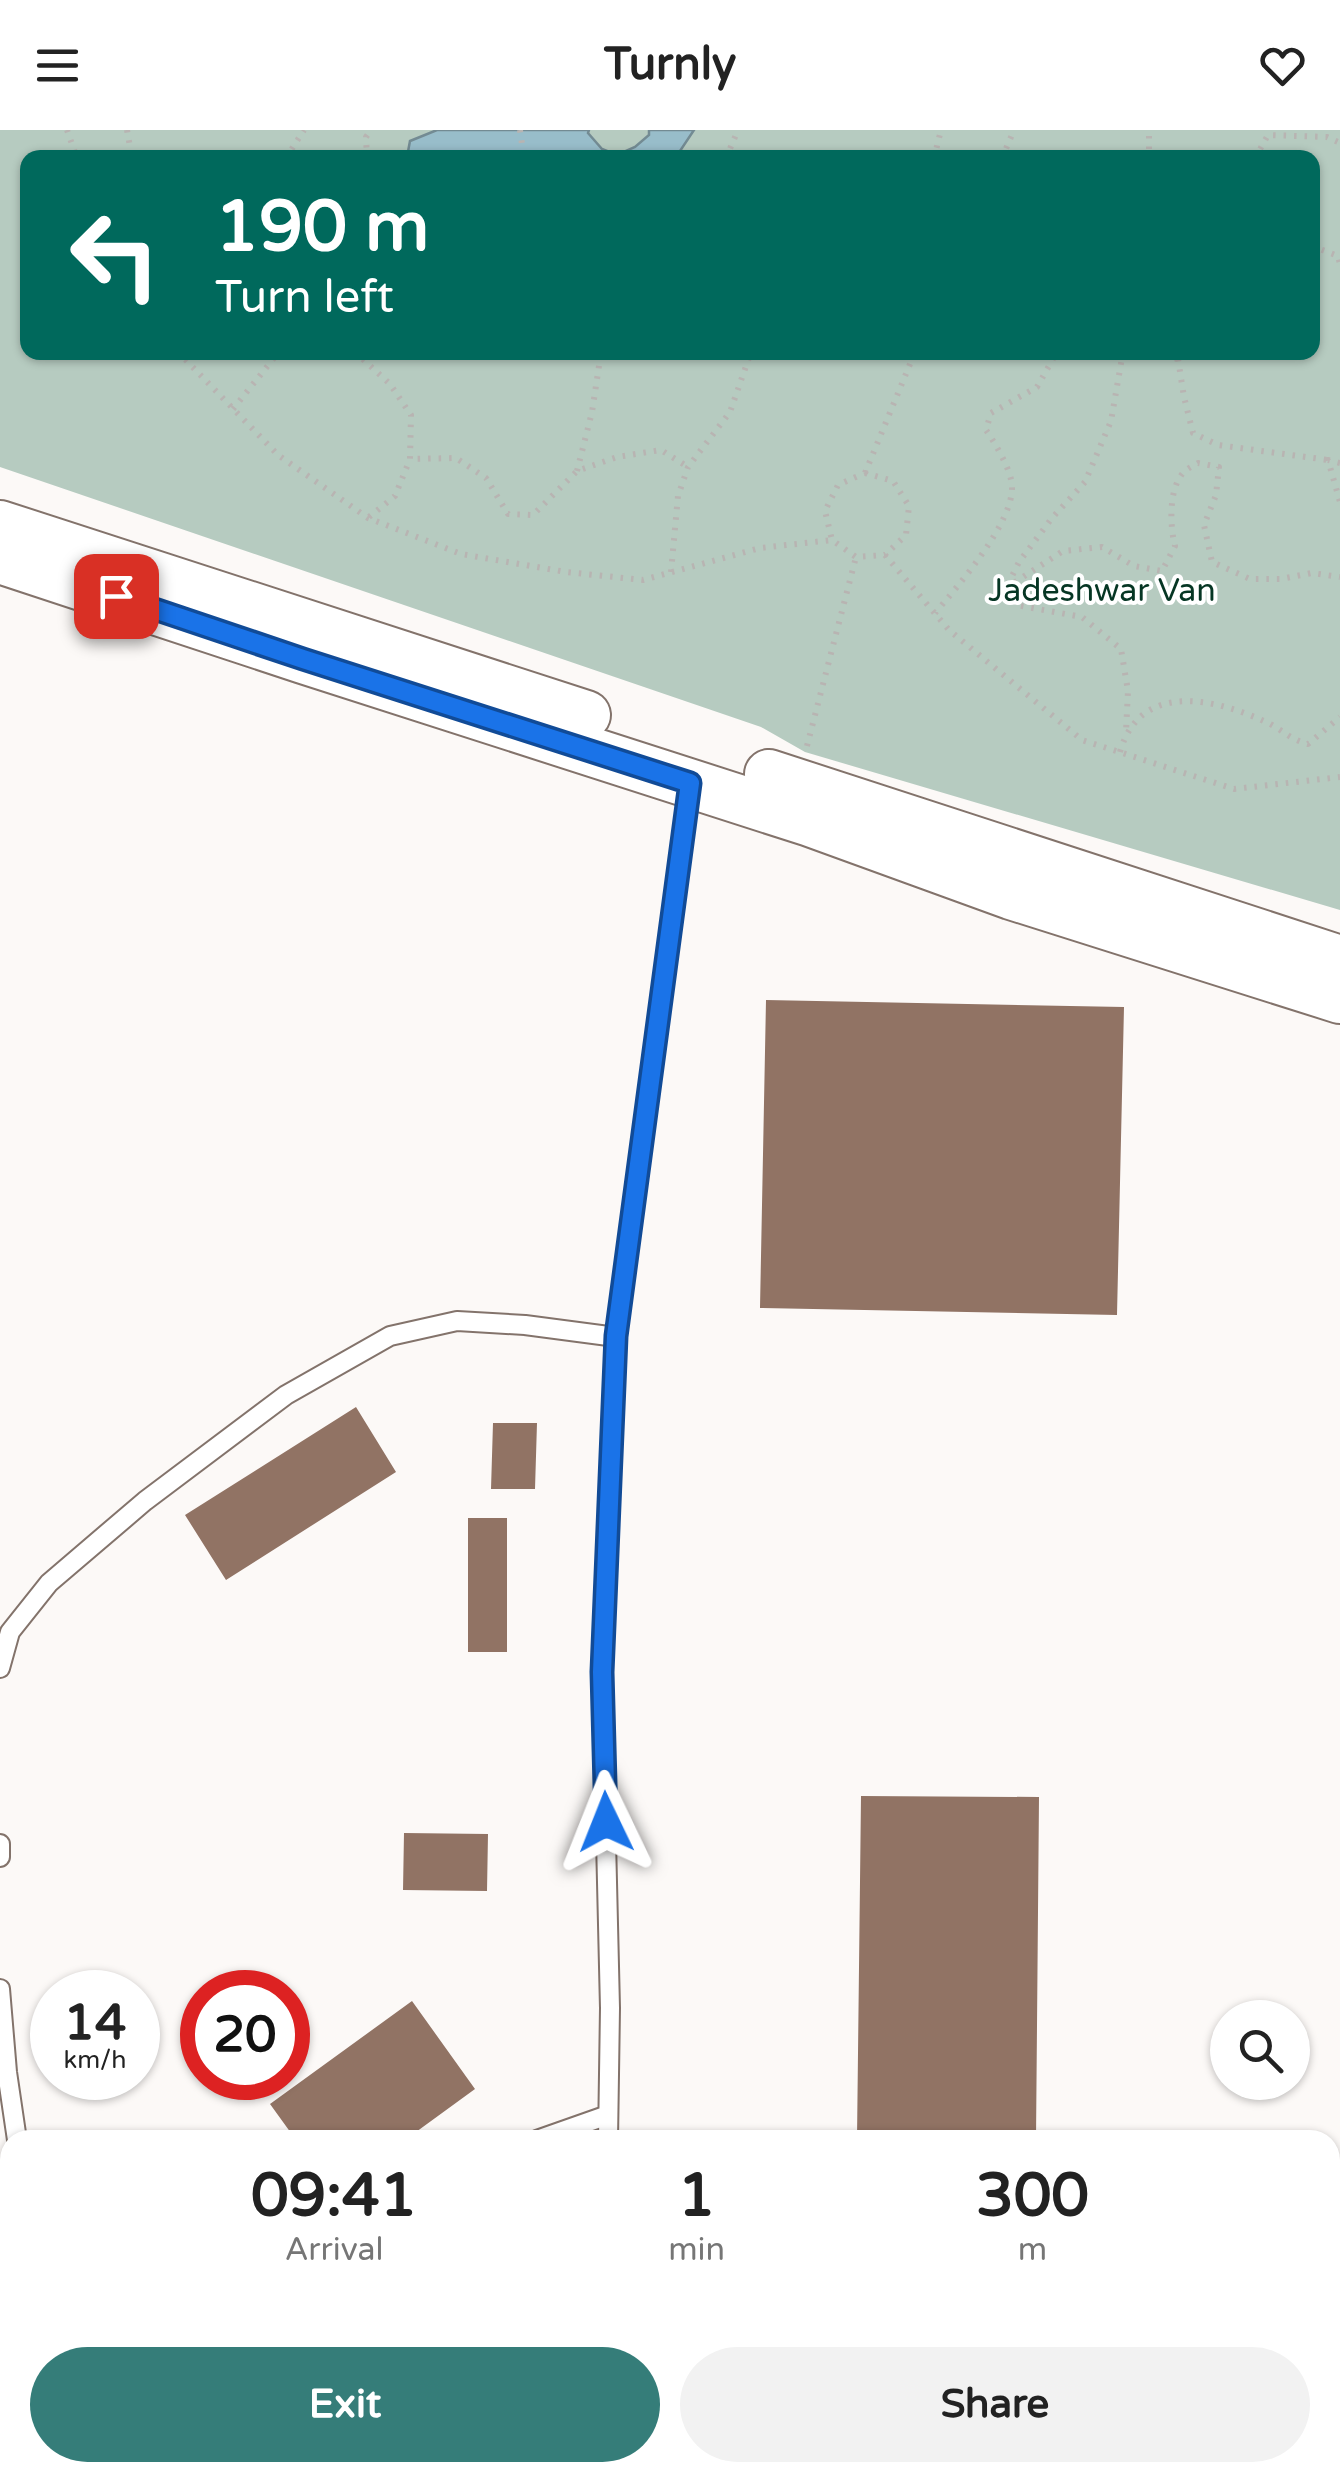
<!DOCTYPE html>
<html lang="en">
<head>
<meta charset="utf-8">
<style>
  body { margin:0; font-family:"Varela Round",sans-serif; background:#f2f2f2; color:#222; height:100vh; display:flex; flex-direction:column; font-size:38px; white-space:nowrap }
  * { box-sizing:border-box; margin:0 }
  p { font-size:32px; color:#767676 }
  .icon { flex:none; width:55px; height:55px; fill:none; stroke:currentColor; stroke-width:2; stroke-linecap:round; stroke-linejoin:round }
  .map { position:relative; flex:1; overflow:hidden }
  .drawer { position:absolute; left:0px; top:2000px; width:1340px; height:352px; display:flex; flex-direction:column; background:#fff; border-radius:30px 30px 0 0; box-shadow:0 2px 8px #0004 }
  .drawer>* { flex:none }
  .banner { position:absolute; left:20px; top:20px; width:1300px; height:210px; border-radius:20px; box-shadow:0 2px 8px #0004; background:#00695c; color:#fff; overflow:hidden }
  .buttons { position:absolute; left:1210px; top:1870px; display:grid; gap:20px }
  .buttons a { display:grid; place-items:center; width:100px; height:100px; border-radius:50%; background:#fff; box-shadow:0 2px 8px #0004; font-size:50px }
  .speed { position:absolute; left:30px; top:1840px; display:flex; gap:20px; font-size:50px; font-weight:700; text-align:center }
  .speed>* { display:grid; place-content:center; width:130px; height:130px; border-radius:50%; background:#fff; box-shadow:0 2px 8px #0004; line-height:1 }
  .speed small { font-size:25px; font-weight:400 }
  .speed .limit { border:15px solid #d22; background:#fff; color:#111 }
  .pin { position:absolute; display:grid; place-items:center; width:85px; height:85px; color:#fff; margin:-42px; border-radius:20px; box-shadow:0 5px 15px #0006 }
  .me { position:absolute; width:110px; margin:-55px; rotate:358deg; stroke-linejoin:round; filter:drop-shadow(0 0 8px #0008) }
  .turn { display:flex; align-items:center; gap:35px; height:210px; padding:0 30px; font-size:45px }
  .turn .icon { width:130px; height:130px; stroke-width:2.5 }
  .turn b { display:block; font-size:70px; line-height:85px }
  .eta { display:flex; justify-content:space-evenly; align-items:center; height:170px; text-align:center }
  .eta b { font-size:60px; font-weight:700; line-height:70px }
  .primary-button { display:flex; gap:20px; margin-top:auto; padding:20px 30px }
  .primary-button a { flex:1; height:115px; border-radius:60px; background:#357d79; color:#fff; font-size:40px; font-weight:700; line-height:115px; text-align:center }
  .primary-button a+a { background:#f2f2f2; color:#222 }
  header { display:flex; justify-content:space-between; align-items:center; height:130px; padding:0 30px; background:#fff; font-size:45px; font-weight:700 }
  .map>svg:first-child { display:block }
  .green { fill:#b6cbc0; fill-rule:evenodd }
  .water { fill:#98bdca; stroke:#738b93; stroke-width:2.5 }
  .building { fill:#917364 }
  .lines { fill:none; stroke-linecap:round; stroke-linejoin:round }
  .service-casing { stroke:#83736b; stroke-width:22 }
  .tertiary-casing { stroke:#83736b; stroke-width:52 }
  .path { stroke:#b8b4b2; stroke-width:6; stroke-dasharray:2.5 8; stroke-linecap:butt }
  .service { stroke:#fff; stroke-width:18 }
  .tertiary { stroke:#fff; stroke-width:48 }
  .route-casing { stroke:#114b97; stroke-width:25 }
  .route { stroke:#1a73e8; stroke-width:18 }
  .labels { text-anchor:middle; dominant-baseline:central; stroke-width:8; stroke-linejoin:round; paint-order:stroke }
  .park-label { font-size:32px; fill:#063624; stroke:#fff }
</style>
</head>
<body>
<header><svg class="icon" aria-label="menu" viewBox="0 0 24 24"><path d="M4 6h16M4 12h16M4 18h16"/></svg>Turnly<svg class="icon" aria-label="heart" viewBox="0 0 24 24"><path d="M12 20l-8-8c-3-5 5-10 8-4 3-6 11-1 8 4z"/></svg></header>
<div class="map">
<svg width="1340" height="2352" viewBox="0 0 1340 2352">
  <rect width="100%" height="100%" fill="#fcf9f7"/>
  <path class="green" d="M 0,0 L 1340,0 L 1340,780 L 805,622 L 761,597 L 0,337 ZM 28,28 L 1312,28 L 1312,222 L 28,222 Z"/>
  <path class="water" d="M 437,0 L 589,0 L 588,3 L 602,19 L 617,25 L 635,17 L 649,5 L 649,0 L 694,0 L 676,27 L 407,27 L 410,11 Z"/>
  <path class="building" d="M 766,870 L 1124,877 L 1117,1185 L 760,1178 Z
    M 356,1277 L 396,1342 L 226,1450 L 185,1385 Z
    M 493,1293 L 537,1293 L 535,1359 L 491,1359 Z
    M 468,1388 L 507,1388 L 507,1522 L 468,1522 Z
    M 861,1666 L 1039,1667 L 1036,2010 L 857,2009 Z
    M 404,1703 L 488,1704 L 487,1761 L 403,1760 Z
    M 412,1871 L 475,1959 L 405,2010 L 296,2010 L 270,1974 Z
    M 867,2346 L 950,2347 L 949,2352 L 867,2352 Z"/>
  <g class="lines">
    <g class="service-casing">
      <path id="service" d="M 0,1538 L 10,1502 L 49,1453 L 145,1371 L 286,1265 L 390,1206 L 457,1191 L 525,1195 L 616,1207
        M 0,1714 L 0,1727
        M 0,1859 L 7,1942 L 17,2010
        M 537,2010 L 608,1985
        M 608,2010 L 610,1878 L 602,1542 L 616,1207 L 689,656
        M 193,2342 L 199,2352
        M 601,2352 L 601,2342
        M 1212,2352 L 1215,2342"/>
    </g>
    <g class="tertiary-casing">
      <path id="tertiary" d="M 0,395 L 586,585
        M 0,429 L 303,529 L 810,692 L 1011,765 L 1340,869
        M 769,644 L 1340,830"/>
    </g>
    <path class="path" d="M 67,0 L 77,28
      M 127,0 L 132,28
      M 520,0 L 524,28
      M 286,28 L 304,0
      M 367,28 L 366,7 L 371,0
      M 726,28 L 738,0
      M 934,28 L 941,0
      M 1002,28 L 1014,0
      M 1146,28 L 1149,26 L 1149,0
      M 1255,28 L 1268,5 L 1327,7 L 1340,13
      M 1312,116 L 1338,126 L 1340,134
      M 178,222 L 278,325 L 368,388 L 461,424 L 566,442 L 643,450 L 760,418 L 832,410
      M 355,222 L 390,254 L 411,285 L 410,329 L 456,328 L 486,348 L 508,384 L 533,385 L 577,341 L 617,327 L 661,320 L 688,337
      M 1123,222 L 1111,291 L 1085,352 L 1052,388 L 1019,432 L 1006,458 L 1016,475 L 1082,487 L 1121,519 L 1128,561 L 1126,602
      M 1144,222 L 1178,229 L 1180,222
      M 1178,229 L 1184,267 L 1193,303 L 1218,315 L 1328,330
      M 233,279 L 274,228 L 282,222
      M 1340,333 L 1328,330 L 1340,372
      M 577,341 L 592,282 L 601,223
      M 865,343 L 893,351 L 909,376 L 906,405 L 885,425 L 856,427 L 832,410 L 825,381 L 838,355 Z
      M 865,343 L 915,222
      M 369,387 L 395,366 L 410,329
      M 885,425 L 949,500 L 1082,610 L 1234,659 L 1340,647
      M 671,442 L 678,366 L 688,337 L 730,282 L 751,222
      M 1006,458 L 1063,421 L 1102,417 L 1134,436 L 1162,441 L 1175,416 C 1170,397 1168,358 1184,342 C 1188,338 1193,336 1198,333 L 1219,337 L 1216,365 L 1204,395 L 1212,432 L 1250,449 L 1281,449 L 1312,443 L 1340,447
      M 935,483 C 958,456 1013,393 1012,357 C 1012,341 995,313 986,300 L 991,283 L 1037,257 L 1057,222
      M 807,616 L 856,427
      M 1120,622 C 1140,551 1214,568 1266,592 C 1283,600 1289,609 1308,614 L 1340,587"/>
    <use href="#service" class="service"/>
    <use href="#tertiary" class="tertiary"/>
  </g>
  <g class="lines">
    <g class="route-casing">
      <path id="route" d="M 116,466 L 303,529 L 690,653 L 616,1206 L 602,1542 L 606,1692"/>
    </g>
    <use href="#route" class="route"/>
  </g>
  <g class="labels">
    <g class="park-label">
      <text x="1102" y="461">Jadeshwar Van</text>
    </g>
  </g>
</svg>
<div class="buttons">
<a><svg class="icon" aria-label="search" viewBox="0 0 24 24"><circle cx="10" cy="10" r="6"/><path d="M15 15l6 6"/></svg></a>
</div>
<div class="speed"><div>14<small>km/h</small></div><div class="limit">20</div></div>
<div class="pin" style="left:116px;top:466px;background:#d93025"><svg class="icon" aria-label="arrive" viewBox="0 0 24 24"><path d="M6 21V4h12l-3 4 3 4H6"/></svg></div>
<svg class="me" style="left:606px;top:1692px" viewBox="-20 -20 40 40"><path d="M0-17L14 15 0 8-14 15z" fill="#1a73e8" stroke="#fff" stroke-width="4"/></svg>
<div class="banner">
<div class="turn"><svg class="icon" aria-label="left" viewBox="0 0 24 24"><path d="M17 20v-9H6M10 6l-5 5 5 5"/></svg><div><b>190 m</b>Turn left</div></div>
</div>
<section class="drawer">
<div class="eta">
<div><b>09:41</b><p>Arrival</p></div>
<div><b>1</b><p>min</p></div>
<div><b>300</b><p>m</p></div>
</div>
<div class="primary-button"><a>Exit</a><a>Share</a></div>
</section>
</div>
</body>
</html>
